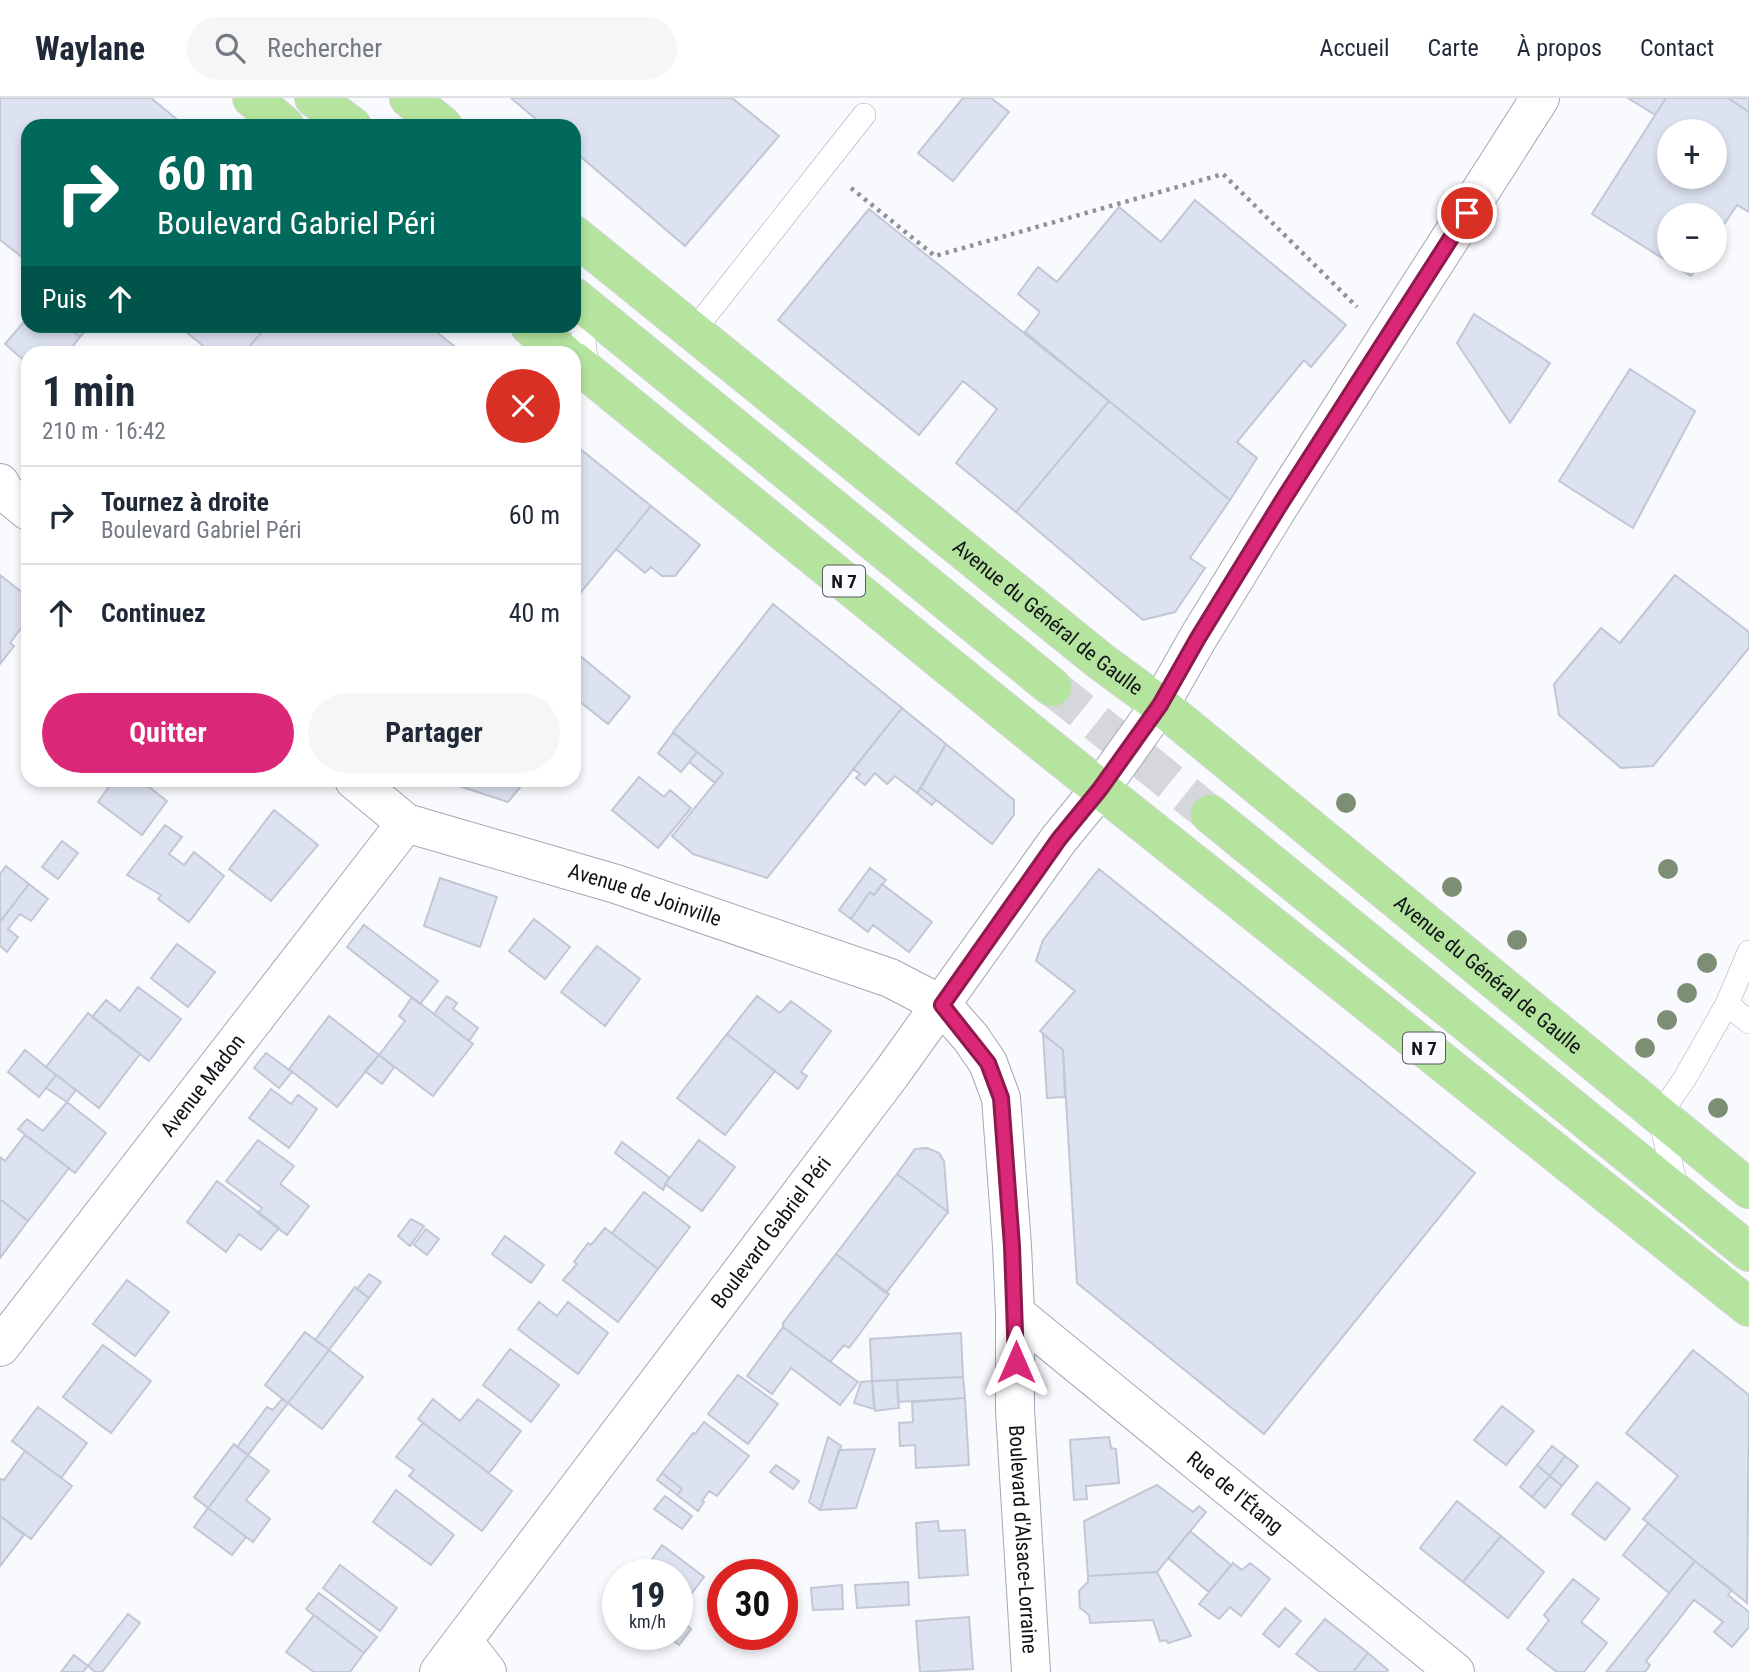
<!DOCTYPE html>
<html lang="fr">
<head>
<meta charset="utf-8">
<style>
  body { margin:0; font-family:"Roboto Condensed",sans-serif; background:#f6f6f7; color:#1f2937; height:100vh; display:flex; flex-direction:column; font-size:26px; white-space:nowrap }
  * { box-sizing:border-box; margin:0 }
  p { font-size:23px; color:#747a83 }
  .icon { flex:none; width:38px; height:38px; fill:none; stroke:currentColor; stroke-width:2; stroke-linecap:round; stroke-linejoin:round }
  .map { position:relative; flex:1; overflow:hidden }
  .side { position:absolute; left:21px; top:248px; width:560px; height:441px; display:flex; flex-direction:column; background:#fff; border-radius:21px; box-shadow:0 4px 10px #0003 }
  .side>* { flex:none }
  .banner { position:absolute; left:21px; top:21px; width:560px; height:214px; border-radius:21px; box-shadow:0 4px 10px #0003; background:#00695c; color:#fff; overflow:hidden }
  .tools { position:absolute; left:1657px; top:21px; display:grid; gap:14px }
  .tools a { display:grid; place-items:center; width:70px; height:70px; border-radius:50%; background:#fff; box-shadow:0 4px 10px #0003; font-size:35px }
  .speed { position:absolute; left:602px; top:1461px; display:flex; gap:14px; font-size:35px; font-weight:700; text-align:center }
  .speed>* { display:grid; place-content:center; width:91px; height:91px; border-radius:50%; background:#fff; box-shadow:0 4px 10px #0003; line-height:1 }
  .speed small { font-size:18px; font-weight:400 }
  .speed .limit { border:10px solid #d22; background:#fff; color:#111 }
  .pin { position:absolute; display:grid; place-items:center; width:60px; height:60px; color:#fff; margin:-30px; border:4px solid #fff; border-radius:50%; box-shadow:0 2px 7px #0007 }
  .me { position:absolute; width:77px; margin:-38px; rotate:0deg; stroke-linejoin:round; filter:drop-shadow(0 0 5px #0008) }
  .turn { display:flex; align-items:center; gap:24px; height:147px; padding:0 21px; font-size:32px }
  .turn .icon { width:91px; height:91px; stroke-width:2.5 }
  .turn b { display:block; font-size:49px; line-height:60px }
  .then { display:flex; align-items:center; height:66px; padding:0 21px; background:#0003; gap:14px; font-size:26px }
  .round { display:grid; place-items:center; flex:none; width:74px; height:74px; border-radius:37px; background:#f6f6f7 }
  .headline { display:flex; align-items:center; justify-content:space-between; height:119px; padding:0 21px }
  h1 { font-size:42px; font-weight:700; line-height:52px }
  .primary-button { display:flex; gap:14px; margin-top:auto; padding:14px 21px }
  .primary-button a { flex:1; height:80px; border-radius:42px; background:#db2777; color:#fff; font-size:28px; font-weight:700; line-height:80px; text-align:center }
  .primary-button a+a { background:#f6f6f7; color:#1f2937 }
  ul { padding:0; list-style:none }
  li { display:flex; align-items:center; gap:21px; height:98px; padding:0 21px; border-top:2px solid #e0e1e3 }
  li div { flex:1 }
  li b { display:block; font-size:26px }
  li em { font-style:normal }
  header { display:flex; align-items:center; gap:42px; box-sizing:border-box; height:98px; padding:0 35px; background:#fff; border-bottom:2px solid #e0e1e3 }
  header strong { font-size:33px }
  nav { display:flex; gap:38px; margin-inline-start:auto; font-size:24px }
  .search { width:490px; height:63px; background:#f6f6f7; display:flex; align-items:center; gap:18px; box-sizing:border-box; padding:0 24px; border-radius:38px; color:#747a83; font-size:26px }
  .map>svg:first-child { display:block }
  .building { fill:#dde2f1; stroke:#c2c7d6; stroke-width:2; fill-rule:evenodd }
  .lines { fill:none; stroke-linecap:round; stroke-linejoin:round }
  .primary-tunnel { stroke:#d6d7db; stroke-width:38; stroke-dasharray:38 19; stroke-linecap:butt }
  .service-casing { stroke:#a3a8b7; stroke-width:24 }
  .minor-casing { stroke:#a3a8b7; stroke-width:40 }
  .secondary-casing { stroke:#a3a8b7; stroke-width:40 }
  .primary-casing { stroke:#d4d5d5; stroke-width:40 }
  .path { stroke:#909296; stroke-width:4.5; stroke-dasharray:3.5 5; stroke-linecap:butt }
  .service { stroke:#fff; stroke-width:23 }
  .minor { stroke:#fff; stroke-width:38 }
  .secondary { stroke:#fff; stroke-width:38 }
  .primary { stroke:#b4e49e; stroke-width:38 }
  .tree { fill:#7c8f74 }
  .route-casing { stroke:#8e194d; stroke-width:18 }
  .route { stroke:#db2777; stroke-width:12 }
  .labels { text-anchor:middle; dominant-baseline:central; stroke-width:6; stroke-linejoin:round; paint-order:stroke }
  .shield { fill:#f9fafd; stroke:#57585d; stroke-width:2 }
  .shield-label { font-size:19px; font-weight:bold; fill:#111318 }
  .street-label { font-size:21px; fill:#111318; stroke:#f9fafd }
</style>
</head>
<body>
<header>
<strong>Waylane</strong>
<div class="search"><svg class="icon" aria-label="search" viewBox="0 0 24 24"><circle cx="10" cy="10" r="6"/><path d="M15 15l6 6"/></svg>Rechercher</div>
<nav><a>Accueil</a><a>Carte</a><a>À propos</a><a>Contact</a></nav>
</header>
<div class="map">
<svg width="1749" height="1574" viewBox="0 0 1749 1574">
  <rect width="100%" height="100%" fill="#f9fafd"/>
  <path class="building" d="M 0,0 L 151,0 L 185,28 L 28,28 L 27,163 L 0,142 Z
    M 511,0 L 732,0 L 779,38 L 685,148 L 574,53 L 574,28 L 544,28 Z
    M 963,0 L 991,0 L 1009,14 L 953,83 L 918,55 Z
    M 1628,0 L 1666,0 L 1655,17 Z
    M 1666,0 L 1728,0 L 1749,14 L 1749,114 L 1737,107 L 1715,140 L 1715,117 L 1670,117 L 1670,163 L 1701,163 L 1691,178 L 1592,116 ZM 1670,33 L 1715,33 L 1715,79 L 1670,79 Z
    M 1728,0 L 1749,0 L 1749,14 Z
    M 1195,102 L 1346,227 L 1311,269 L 1304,262 L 1237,344 L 1257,360 L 1230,402 L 1025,234 L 1040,214 L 1018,196 L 1038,169 L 1057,184 L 1119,109 L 1161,144 Z
    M 869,111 L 1109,303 L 1016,414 L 956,365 L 997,311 L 963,283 L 919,337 L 778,222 Z
    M 1474,216 L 1550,265 L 1510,325 L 1457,245 Z
    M 28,219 L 28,228 L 66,228 L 80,239 L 67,256 L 28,256 L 28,266 L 5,246 Z
    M 66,228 L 89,228 L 80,239 Z
    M 179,228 L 267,228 L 243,256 L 213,256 Z
    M 267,228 L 429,228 L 464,256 L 243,256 Z
    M 1630,271 L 1695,313 L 1633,430 L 1559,383 Z
    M 1109,303 L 1230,402 L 1190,460 L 1205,470 L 1175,514 L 1143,522 L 1016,414 Z
    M 574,346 L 651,408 L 574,503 Z
    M 651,408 L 700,447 L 675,478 L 662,478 L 651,469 L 645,475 L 616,451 Z
    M 0,477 L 28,499 L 28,521 L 10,545 L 14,548 L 0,566 Z
    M 1675,477 L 1749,534 L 1749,550 L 1653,668 L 1621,670 L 1559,617 L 1554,586 L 1601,530 L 1620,545 Z
    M 773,506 L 902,610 L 767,780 L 693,756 L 672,738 L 723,675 L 673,634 Z
    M 574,553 L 630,599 L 608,626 L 574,599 Z
    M 902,610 L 946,646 L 917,695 L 895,678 L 887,686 L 875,675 L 865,687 L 856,680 L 860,676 L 853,671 Z
    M 673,635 L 697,654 L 681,674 L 658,655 Z
    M 946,646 L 1014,702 L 1014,717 L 992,746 L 921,690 Z
    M 697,654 L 723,675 L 715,685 L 689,664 Z
    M 639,679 L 664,699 L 670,692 L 691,710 L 658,750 L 612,712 Z
    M 114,682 L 140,682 L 167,703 L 142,737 L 98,704 Z
    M 460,682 L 526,682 L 508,704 L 456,687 Z
    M 921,690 L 936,702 L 932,707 L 917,695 Z
    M 274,712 L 318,747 L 271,803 L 229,771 Z
    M 165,727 L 182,739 L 169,756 L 184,767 L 194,754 L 224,778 L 189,824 L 158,801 L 161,797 L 127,777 Z
    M 62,743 L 78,755 L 58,781 L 42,769 Z
    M 6,768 L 29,786 L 0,824 L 0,776 Z
    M 870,770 L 886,782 L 874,797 L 870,794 L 851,821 L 839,812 Z
    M 1099,771 L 1475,1075 L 1264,1336 L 1077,1185 L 1063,952 L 1040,933 L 1075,893 L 1036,863 L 1043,842 Z
    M 440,780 L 497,799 L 480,849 L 424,828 Z
    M 29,786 L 48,801 L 31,823 L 20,816 L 8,831 L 18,839 L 7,854 L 0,848 L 0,824 Z
    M 882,786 L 932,824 L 909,854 L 873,827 L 868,834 L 851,821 L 870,794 L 874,797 Z
    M 534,821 L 570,849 L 545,881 L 509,853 Z
    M 364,827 L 438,883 L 420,906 L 347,849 Z
    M 177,846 L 215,874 L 188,909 L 151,880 Z
    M 597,848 L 640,881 L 605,928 L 561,894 Z
    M 138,889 L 181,921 L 149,963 L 92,919 L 106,902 L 120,913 Z
    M 447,898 L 457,905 L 453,911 L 478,930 L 469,943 L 434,916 Z
    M 757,898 L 780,915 L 791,903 L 831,933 L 801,974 L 807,978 L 798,991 L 727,936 Z
    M 412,899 L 473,946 L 433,998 L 379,957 L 405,923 L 399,918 Z
    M 88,915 L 140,956 L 99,1010 L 46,969 Z
    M 329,918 L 379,957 L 337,1009 L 289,971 Z
    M 727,936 L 775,973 L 725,1037 L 677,1000 Z
    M 1043,936 L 1063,952 L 1065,999 L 1047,1000 Z
    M 25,952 L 56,977 L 39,999 L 8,974 Z
    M 266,955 L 292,974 L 279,990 L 254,970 Z
    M 379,957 L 394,969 L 382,986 L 365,973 Z
    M 56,977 L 76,992 L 67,1004 L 46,990 Z
    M 271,991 L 291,1006 L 298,997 L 317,1011 L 289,1050 L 249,1020 Z
    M 67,1004 L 106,1035 L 75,1075 L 18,1031 L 27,1021 L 43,1033 Z
    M 25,1037 L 69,1070 L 28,1123 L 0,1101 L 0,1059 L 5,1063 Z
    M 258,1042 L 294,1068 L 280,1086 L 309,1108 L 287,1137 L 258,1115 L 262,1110 L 226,1083 Z
    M 699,1042 L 735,1069 L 702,1113 L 665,1086 Z
    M 622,1044 L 669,1079 L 663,1092 L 615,1055 Z
    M 927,1050 L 939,1055 L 944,1063 L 948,1114 L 897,1076 L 915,1051 Z
    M 897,1076 L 948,1114 L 886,1195 L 836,1156 Z
    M 217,1083 L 279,1130 L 261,1152 L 239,1136 L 226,1154 L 187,1124 Z
    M 644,1094 L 690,1129 L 658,1171 L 612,1135 Z
    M 0,1101 L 28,1123 L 0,1160 Z
    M 411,1121 L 424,1128 L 410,1148 L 398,1138 Z
    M 605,1130 L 658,1171 L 618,1224 L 563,1182 L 577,1166 L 574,1164 L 588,1145 L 591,1147 Z
    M 426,1131 L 439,1141 L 427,1157 L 414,1147 Z
    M 505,1138 L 544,1167 L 531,1185 L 492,1156 Z
    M 836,1156 L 889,1196 L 849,1250 L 844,1247 L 830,1264 L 783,1229 L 783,1225 Z
    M 369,1176 L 381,1184 L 369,1200 L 357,1191 Z
    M 127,1182 L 169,1214 L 135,1258 L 93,1226 Z
    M 355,1189 L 369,1200 L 329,1252 L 315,1242 Z
    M 539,1204 L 557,1218 L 568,1204 L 608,1235 L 578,1276 L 518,1231 Z
    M 783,1229 L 858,1284 L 840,1307 L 791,1270 L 772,1296 L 747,1278 Z
    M 305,1234 L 329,1252 L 288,1305 L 265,1287 Z
    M 961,1235 L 963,1279 L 872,1283 L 870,1241 Z
    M 103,1247 L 151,1283 L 111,1335 L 63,1299 Z
    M 510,1251 L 559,1287 L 531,1324 L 483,1287 Z
    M 329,1252 L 363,1279 L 322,1331 L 288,1305 Z
    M 1693,1252 L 1749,1297 L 1747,1505 L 1643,1421 L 1678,1378 L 1626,1335 Z
    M 738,1277 L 778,1306 L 748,1346 L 708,1316 Z
    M 963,1279 L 965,1300 L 898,1304 L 897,1282 Z
    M 897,1282 L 899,1310 L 875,1313 L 872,1283 Z
    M 872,1283 L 874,1311 L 854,1305 L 861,1284 Z
    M 965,1300 L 969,1367 L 916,1370 L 915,1347 L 900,1348 L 899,1325 L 913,1324 L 912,1304 Z
    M 282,1301 L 288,1305 L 248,1357 L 237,1349 L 267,1309 L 273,1312 Z
    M 433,1301 L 460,1323 L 478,1301 L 521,1333 L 489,1375 L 418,1321 Z
    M 1502,1308 L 1534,1333 L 1506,1367 L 1474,1342 Z
    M 38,1309 L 87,1345 L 61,1380 L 12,1343 Z
    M 704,1324 L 749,1358 L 717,1398 L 709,1393 L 702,1403 L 704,1404 L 698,1413 L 677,1397 L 682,1391 L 662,1375 L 693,1335 L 695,1336 Z
    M 423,1325 L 512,1393 L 482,1433 L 409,1378 L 414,1372 L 396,1359 Z
    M 828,1339 L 841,1348 L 820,1412 L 809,1404 Z
    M 1109,1339 L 1111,1350 L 1116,1351 L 1119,1385 L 1086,1388 L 1087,1401 L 1074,1402 L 1070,1342 Z
    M 234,1346 L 248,1357 L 208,1410 L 194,1399 Z
    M 1552,1348 L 1565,1358 L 1550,1378 L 1537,1367 Z
    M 875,1351 L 856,1410 L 820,1412 L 839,1352 Z
    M 25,1353 L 72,1388 L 31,1441 L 0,1418 L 0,1381 L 4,1382 Z
    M 248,1357 L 269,1373 L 246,1402 L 270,1421 L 253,1444 L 208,1410 Z
    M 1565,1358 L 1578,1368 L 1562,1388 L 1550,1378 Z
    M 776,1367 L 799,1383 L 793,1391 L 770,1374 Z
    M 1537,1367 L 1550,1378 L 1532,1399 L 1520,1389 Z
    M 662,1375 L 682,1391 L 677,1397 L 657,1382 Z
    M 1550,1378 L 1562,1388 L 1545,1410 L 1532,1399 Z
    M 1597,1384 L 1630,1411 L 1605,1442 L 1572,1416 Z
    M 1157,1387 L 1193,1414 L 1199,1408 L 1206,1414 L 1157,1474 L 1088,1478 L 1084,1423 Z
    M 396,1392 L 454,1437 L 431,1467 L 373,1424 Z
    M 665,1398 L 692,1418 L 682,1431 L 654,1411 Z
    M 1457,1403 L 1501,1438 L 1463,1484 L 1420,1450 Z
    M 208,1410 L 246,1439 L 232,1457 L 194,1429 Z
    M 0,1418 L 24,1437 L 0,1468 Z
    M 938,1423 L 939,1433 L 965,1432 L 968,1477 L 919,1480 L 916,1425 Z
    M 1648,1425 L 1695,1463 L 1669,1495 L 1623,1457 Z
    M 1190,1433 L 1231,1467 L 1209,1494 L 1168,1460 Z
    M 1501,1438 L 1544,1474 L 1508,1520 L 1463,1484 Z
    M 662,1447 L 704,1479 L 677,1515 L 677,1477 L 641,1477 Z
    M 1695,1463 L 1732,1492 L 1728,1497 L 1749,1514 L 1749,1529 L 1732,1549 L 1714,1534 L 1723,1524 L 1694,1502 L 1646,1563 L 1650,1567 L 1645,1574 L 1606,1574 Z
    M 1233,1465 L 1242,1472 L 1250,1465 L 1270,1481 L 1241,1518 L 1230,1509 L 1219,1521 L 1199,1506 Z
    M 340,1467 L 397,1510 L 380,1533 L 323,1490 Z
    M 1157,1474 L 1191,1538 L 1168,1545 L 1166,1542 L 1160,1543 L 1153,1522 L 1090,1525 L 1089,1517 L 1080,1510 L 1079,1493 L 1088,1484 L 1088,1478 Z
    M 1573,1481 L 1599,1501 L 1581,1524 L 1607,1545 L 1584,1574 L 1557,1574 L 1527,1551 L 1549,1522 L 1544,1517 Z
    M 908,1484 L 909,1507 L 857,1510 L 855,1487 Z
    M 842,1487 L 843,1511 L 813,1512 L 811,1490 Z
    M 319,1495 L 377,1539 L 364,1555 L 306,1511 Z
    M 1285,1510 L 1301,1523 L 1279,1549 L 1263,1536 Z
    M 128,1516 L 140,1525 L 102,1574 L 95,1574 L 88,1568 Z
    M 314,1517 L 364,1555 L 350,1574 L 314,1574 L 286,1554 Z
    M 969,1519 L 973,1571 L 920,1574 L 916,1523 Z
    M 677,1520 L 691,1531 L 679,1547 L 665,1536 L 677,1536 Z
    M 1325,1521 L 1368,1555 L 1353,1574 L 1320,1574 L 1296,1556 Z
    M 1368,1555 L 1388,1572 L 1387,1574 L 1353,1574 Z
    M 74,1557 L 88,1568 L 83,1574 L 61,1574 Z"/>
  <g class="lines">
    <path class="primary-tunnel" d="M 1052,589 L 1210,716"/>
    <g class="service-casing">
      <path id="service" d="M 579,203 L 588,275
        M 692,235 L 864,17
        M 1727,906 L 1749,924
        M 1678,1095 L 1659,1018 L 1685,980 L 1727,906 L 1749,854"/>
    </g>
    <g class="minor-casing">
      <g id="minor">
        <path d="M 0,385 L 4,393 L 28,413"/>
        <path id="s1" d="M 354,682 L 406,725 L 616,786 L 890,880 L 942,907 L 971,940 L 988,965 L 1001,1000 L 1012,1148 L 1015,1215 L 1015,1312 L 1031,1574"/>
        <path id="s2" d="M 1015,1215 L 1455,1574"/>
        <path id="s3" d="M 0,1249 L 406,725"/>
        <path d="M 463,1543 L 487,1574"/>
      </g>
    </g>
    <g class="secondary-casing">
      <g id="secondary">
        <path id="s4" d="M 439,1574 L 891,976 L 1059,741 L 1100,691 L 1160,607 L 1198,540 L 1281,405 L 1540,0"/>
      </g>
    </g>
    <g class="primary-casing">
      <g id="primary">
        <path d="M 252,0 L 285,28"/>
        <path d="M 314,0 L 352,28"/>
        <path d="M 409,0 L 443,28"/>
        <path id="s5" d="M 574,137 L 1099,562 L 1160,607 L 1749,1091"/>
        <path d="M 574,199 L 1052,589"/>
        <path d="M 530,228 L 564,256"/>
        <path d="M 574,263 L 1038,641 L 1749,1209"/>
        <path d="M 1210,716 L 1749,1154"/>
      </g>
    </g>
    <path class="path" d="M 851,90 L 935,158 L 1223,76 L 1357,209"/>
    <use href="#service" class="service"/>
    <use href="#minor" class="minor"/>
    <use href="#secondary" class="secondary"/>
    <use href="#primary" class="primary"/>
  </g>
  <g class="tree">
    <circle cx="1346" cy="705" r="10"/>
    <circle cx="1668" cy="771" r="10"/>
    <circle cx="1452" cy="789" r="10"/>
    <circle cx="1517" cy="842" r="10"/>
    <circle cx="1707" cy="865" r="10"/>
    <circle cx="1687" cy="895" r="10"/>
    <circle cx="1667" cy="922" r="10"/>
    <circle cx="1645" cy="950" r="10"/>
    <circle cx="1718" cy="1010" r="10"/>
  </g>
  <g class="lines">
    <g class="route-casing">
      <path id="route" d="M 1016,1264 L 1012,1148 L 1001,1000 L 988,965 L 942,907 L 1059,741 L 1100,691 L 1160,607 L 1198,540 L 1281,405 L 1467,115"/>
    </g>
    <use href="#route" class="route"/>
  </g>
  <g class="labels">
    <g class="shield">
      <rect x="823" y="467.5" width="42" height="31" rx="5"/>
      <rect x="1403" y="934.5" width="42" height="31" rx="5"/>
    </g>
    <g class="shield-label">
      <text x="844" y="483">N 7</text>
      <text x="1424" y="950">N 7</text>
    </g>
    <g class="street-label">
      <text stroke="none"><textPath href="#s5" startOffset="609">Avenue du Général de Gaulle</textPath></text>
      <text stroke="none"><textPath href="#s1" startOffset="317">Avenue de Joinville</textPath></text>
      <text stroke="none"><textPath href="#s5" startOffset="1176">Avenue du Général de Gaulle</textPath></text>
      <text stroke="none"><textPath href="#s3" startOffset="331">Avenue Madon</textPath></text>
      <text stroke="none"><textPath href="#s4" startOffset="551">Boulevard Gabriel Péri</textPath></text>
      <text stroke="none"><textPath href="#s2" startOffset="284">Rue de l'Étang</textPath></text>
      <text stroke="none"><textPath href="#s1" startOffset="1188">Boulevard d'Alsace-Lorraine</textPath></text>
    </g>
  </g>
</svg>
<div class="tools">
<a>+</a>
<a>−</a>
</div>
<div class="speed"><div>19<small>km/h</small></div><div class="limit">30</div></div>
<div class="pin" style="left:1467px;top:115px;background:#d93025"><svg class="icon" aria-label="arrive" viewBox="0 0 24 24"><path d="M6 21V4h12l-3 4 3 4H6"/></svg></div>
<svg class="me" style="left:1016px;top:1264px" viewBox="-20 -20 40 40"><path d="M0-17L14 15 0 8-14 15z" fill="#db2777" stroke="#fff" stroke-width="4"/></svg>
<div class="banner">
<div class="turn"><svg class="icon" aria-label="right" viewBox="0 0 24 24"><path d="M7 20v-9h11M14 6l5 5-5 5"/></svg><div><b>60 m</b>Boulevard Gabriel Péri</div></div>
<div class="then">Puis<svg class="icon" aria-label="ahead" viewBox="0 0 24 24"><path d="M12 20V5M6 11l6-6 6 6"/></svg></div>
</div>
<section class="side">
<div class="headline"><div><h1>1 min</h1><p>210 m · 16:42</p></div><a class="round" style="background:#d93025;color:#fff"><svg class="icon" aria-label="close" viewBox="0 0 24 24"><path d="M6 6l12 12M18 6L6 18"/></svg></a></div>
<ul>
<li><svg class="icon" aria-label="right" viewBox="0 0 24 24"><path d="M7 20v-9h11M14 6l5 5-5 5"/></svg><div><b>Tournez à droite</b><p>Boulevard Gabriel Péri</p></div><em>60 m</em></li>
<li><svg class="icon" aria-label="ahead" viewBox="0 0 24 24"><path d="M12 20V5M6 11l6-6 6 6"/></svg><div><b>Continuez</b></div><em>40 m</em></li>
</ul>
<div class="primary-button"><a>Quitter</a><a>Partager</a></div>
</section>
</div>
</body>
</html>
